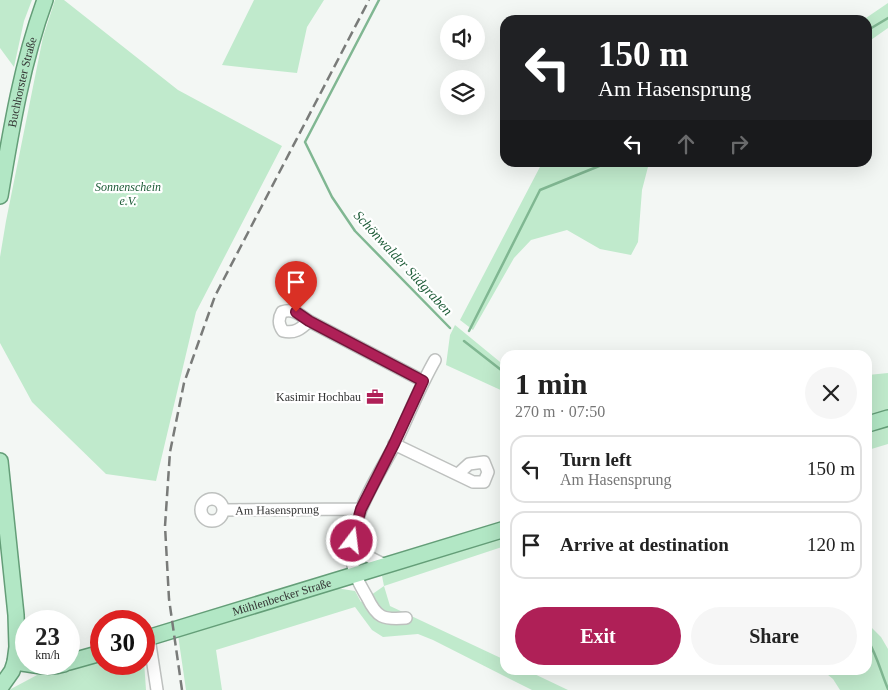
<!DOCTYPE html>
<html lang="en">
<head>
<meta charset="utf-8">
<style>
  body { margin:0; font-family:"Times New Roman",serif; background:#f6f6f6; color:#222; height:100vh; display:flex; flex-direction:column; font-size:19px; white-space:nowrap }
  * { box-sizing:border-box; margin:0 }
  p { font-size:16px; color:#767676 }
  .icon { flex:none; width:28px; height:28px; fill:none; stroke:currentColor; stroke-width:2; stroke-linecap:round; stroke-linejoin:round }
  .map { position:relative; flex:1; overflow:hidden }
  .drawer { position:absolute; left:500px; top:350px; width:372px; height:325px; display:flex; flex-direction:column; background:#fff; border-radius:15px; box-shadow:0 5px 20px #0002 }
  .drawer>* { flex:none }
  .hud { position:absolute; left:500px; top:15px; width:372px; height:152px; border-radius:15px; box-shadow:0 5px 20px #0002; background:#202124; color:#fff; overflow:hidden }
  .buttons { position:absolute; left:440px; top:15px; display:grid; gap:10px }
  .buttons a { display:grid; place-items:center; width:45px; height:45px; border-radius:50%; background:#fff; box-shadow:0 5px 20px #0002; font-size:25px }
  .speed { position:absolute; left:15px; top:610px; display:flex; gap:10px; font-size:25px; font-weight:700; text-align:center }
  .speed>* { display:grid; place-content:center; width:65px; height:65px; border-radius:50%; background:#fff; box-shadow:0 5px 20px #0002; line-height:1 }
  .speed small { font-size:12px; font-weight:400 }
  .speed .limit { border:8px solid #d22; background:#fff; color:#111 }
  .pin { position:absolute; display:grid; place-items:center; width:42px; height:42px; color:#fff; margin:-51px -21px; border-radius:50% 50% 50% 0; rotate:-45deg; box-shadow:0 0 5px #0007 }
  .pin .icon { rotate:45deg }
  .me { position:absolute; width:55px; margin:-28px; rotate:15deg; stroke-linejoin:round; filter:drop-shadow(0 0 4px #0008) }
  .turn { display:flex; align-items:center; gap:18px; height:105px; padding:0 15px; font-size:22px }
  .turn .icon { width:65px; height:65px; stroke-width:2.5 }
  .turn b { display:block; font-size:35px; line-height:42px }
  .lanes { display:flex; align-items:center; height:48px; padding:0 15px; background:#0003; justify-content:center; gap:25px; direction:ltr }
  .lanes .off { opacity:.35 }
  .round { display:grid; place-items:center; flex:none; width:52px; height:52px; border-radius:26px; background:#f6f6f6 }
  .overview { display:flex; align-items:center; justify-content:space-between; height:85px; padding:0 15px }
  h1 { font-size:30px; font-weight:600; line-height:38px }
  .button { display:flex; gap:10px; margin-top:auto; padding:10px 15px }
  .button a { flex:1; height:58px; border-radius:30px; background:#af2057; color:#fff; font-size:20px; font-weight:600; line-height:58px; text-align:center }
  .button a+a { background:#f6f6f6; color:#222 }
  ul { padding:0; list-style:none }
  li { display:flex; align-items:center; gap:15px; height:68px; margin:0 10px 8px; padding:0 5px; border:2px solid #e0e0e0; border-radius:15px }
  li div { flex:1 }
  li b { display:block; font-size:19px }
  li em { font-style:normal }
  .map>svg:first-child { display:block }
  .green { fill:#c0eacc }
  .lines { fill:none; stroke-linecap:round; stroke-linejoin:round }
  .stream { stroke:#80b792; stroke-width:2.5 }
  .minor-casing { stroke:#bec1bf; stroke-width:14 }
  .major-casing { stroke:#649e78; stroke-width:18 }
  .minor { stroke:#fff; stroke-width:11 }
  .major { stroke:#b2e7c5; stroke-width:15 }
  .rail { stroke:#797b79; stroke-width:2.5; stroke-dasharray:10 5; stroke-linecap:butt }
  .route-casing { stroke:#721539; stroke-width:12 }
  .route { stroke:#af2057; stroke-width:9 }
  .labels { text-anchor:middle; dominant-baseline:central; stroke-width:4.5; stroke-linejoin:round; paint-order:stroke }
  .street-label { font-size:12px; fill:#323332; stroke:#fff }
  .park-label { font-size:12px; font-style:italic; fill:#1d5b37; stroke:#fff }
  .poi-label { font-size:12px; fill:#323332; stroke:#fff; text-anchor:end }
  .water-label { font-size:14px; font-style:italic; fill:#1e5c38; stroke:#fff }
</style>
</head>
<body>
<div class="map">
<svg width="888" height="690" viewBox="0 0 888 690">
  <rect width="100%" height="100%" fill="#f3f7f4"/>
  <path class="green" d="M 0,0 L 32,0 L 24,21 L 14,67 L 0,48 Z
    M 55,0 L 64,0 L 178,90 L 282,146 L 196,312 L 156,481 L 106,474 L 32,402 L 0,343 L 0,257 L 6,221 L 43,37 Z
    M 254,0 L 324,0 L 307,27 L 297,73 L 222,65 Z
    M 888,3 L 888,28 L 868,42 L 868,20 L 863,20 Z
    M 542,163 L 649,163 L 642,190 L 638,242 L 631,255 L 600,249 L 567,230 L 531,240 L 514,258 L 473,330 L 460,320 Z
    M 455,325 L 505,366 L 505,392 L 446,365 L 450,335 Z
    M 888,373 L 888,444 L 868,450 L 868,375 Z
    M 505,533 L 505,546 L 384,586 L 390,606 L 505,660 L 505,670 L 526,670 L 568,690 L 532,690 L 433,640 L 418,634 L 383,637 L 372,630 L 355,607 L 216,650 L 222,690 L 186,690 L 178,635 L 336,588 L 355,591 L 361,602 L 384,586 L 382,576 L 467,544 Z
    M 868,624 L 881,637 L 888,649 L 888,690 L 840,690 L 833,679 L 822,670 L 868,670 Z
    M 101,658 L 101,664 L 144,664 L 144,661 L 146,690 L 9,690 L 39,674 Z"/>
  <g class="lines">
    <path class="stream" d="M 379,0 L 305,142 L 332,197 L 355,231 L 450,328
      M 868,30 L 888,18
      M 469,331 L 540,190 L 609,162
      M 464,341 L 505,373
      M 868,641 C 877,655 881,673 888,689"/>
    <g class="minor-casing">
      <path id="minor" d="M 309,321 C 301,329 294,334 283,331 C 278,324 278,319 282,312 C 294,308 300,315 309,321 L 423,381
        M 394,444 L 473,482 L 484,482 L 488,472 L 484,462 L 469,464 L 458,474
        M201 510a11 11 0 1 1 22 0a11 11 0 1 1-22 0Z
        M 223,510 L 361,509
        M 352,541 C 361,554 371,558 385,565
        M 406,618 C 383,620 377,618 367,597 C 360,585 353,573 352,559 C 349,518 376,480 394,446 C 408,417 419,388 435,360
        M 149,638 L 157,690"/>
    </g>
    <g class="major-casing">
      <g id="major">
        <path id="s1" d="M 0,196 C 11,130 22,63 45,0"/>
        <path d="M 868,424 L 888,418"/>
        <path d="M 0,461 L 16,615 L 17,647 L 15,662 L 12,671 L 0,688"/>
        <path id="s2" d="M 144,639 L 505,529"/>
        <path d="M 15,662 C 32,664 48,669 64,664"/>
        <path d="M 69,662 L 101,653"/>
      </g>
    </g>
    <use href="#minor" class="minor"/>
    <use href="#major" class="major"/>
    <path class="rail" d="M 182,690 L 169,599 L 165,526 L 170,452 L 184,383 L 215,296 L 369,0"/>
  </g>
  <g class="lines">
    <g class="route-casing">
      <path id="route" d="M 296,312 L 309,321 L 423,381 L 394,444 L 361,509 L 352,541"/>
    </g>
    <use href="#route" class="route"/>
  </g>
  <defs>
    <g id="office-bare" transform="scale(1.35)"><path d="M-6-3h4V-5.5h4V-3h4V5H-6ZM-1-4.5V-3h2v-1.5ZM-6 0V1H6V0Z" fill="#af2057" stroke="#fff" stroke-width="2.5" paint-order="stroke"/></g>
  </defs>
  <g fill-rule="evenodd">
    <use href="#office-bare" x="375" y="397"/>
  </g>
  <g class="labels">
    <g class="street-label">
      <text stroke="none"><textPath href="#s1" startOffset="116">Buchhorster Straße</textPath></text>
      <text transform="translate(277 510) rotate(-1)">Am Hasensprung</text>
      <text stroke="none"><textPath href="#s2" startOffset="144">Mühlenbecker Straße</textPath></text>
    </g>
    <g class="park-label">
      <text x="128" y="187">Sonnenschein<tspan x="128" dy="14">e.V.</tspan></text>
    </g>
    <g class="poi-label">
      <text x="361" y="397">Kasimir Hochbau</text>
    </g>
    <g class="water-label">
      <text transform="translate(403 263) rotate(47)">Schönwalder Südgraben</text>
    </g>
  </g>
</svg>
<div class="buttons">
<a><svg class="icon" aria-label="sound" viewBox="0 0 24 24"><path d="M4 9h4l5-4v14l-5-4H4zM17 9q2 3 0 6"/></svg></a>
<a><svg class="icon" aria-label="layers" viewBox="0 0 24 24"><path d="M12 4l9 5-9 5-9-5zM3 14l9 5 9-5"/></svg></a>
</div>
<div class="speed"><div>23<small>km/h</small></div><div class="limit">30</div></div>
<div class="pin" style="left:296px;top:312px;background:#d93025"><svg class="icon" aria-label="arrive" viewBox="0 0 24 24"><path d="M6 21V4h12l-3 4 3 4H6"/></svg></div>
<svg class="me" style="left:352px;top:541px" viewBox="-20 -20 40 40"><circle r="17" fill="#af2057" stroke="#fff" stroke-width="3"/><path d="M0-11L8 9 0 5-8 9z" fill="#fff"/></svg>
<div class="hud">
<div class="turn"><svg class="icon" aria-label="left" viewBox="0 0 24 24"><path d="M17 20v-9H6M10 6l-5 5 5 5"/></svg><div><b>150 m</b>Am Hasensprung</div></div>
<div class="lanes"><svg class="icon" aria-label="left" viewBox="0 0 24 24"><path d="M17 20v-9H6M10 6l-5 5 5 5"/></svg><svg class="icon off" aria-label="ahead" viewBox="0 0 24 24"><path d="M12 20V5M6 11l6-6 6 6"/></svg><svg class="icon off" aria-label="right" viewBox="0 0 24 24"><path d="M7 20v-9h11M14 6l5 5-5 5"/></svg></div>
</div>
<section class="drawer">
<div class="overview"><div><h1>1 min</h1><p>270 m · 07:50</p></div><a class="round"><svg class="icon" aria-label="close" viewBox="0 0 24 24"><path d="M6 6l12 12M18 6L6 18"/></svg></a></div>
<ul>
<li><svg class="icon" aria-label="left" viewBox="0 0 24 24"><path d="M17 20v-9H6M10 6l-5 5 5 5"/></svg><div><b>Turn left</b><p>Am Hasensprung</p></div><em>150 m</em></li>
<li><svg class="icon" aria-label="arrive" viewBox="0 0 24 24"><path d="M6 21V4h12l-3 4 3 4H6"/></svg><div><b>Arrive at destination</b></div><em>120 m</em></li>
</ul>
<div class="button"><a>Exit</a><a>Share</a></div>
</section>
</div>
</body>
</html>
